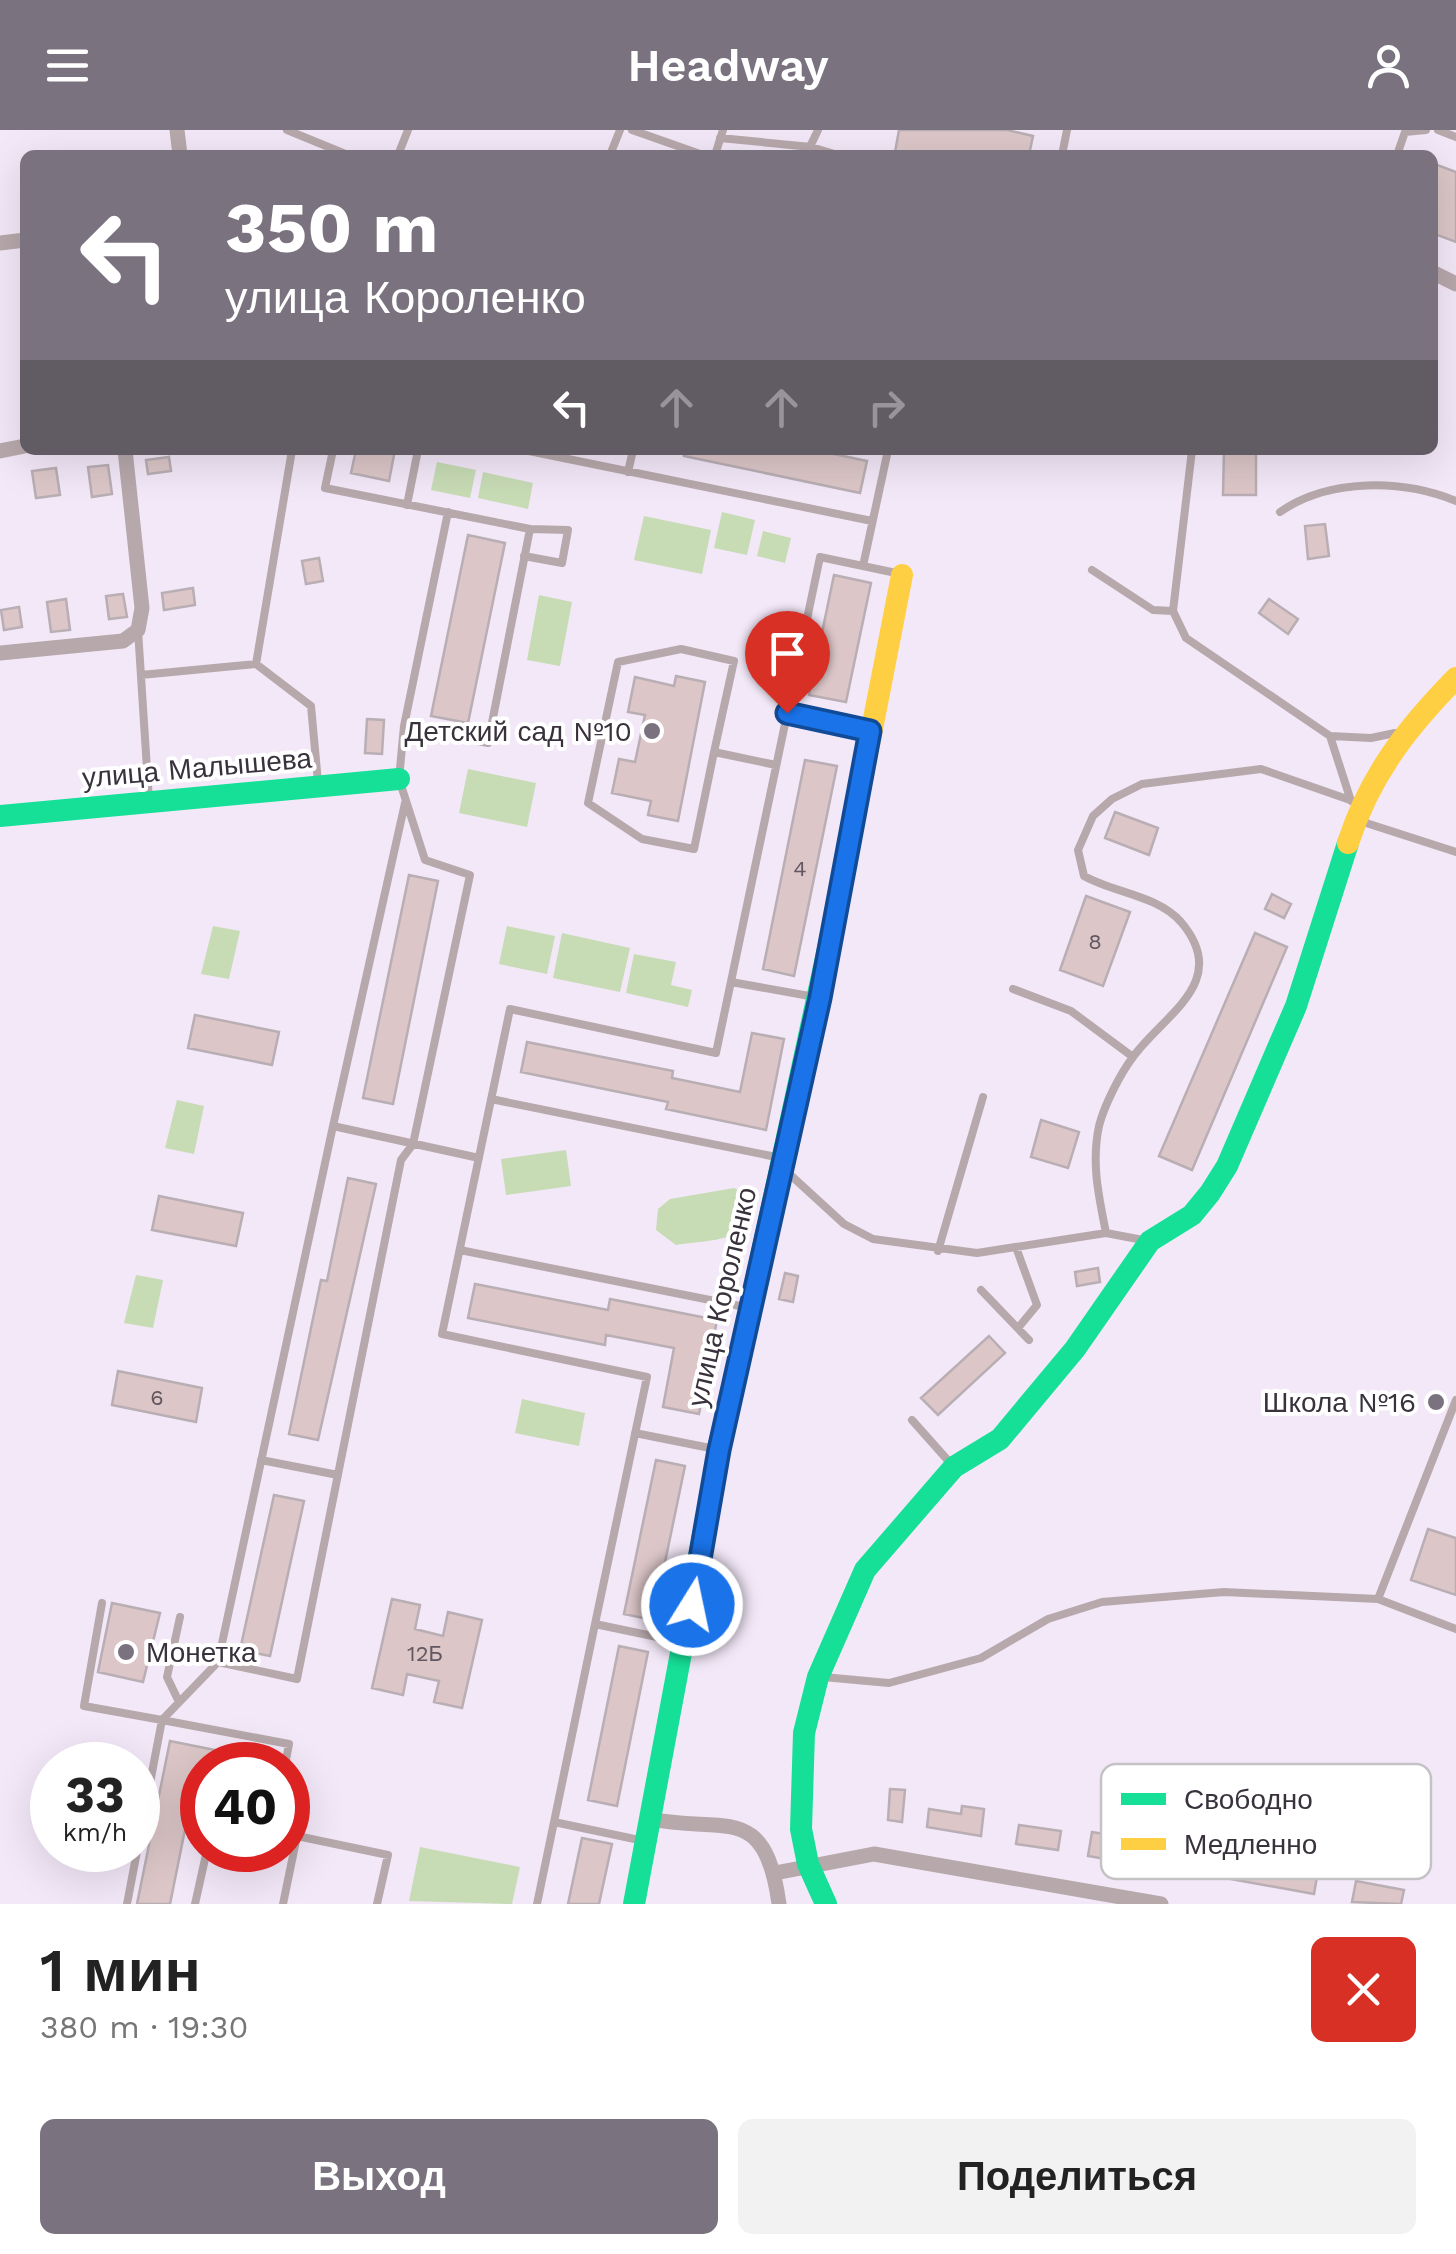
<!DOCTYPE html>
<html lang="ru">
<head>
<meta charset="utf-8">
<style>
  body { margin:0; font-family:"Work Sans",sans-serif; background:#f2f2f2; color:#222; height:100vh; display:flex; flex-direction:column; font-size:38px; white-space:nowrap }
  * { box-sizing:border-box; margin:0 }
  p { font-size:32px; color:#767676 }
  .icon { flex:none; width:55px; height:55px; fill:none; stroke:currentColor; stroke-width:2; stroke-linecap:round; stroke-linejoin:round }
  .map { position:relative; height:1774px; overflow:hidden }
  .details { display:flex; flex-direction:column; background:#fff; flex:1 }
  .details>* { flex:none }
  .banner { position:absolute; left:20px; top:20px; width:1418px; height:305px; border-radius:15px; box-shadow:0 10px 40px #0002; background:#7a727e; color:#fff; overflow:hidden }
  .speed { position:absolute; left:30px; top:1612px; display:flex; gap:20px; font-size:50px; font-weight:700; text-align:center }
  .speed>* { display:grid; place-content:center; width:130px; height:130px; border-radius:50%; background:#fff; box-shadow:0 10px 40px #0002; line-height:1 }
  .speed small { font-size:25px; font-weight:400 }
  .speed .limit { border:15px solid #d22; background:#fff; color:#111 }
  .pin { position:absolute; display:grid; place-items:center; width:85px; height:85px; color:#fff; margin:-102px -42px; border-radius:50% 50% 50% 0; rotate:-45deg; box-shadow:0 0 10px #0007 }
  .pin .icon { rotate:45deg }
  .me { position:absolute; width:110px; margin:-55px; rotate:10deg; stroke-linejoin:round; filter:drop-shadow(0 0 8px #0008) }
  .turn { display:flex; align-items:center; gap:35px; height:210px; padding:0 40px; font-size:45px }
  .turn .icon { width:130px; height:130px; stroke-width:2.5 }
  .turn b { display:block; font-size:70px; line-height:85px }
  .lanes { display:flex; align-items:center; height:95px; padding:0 40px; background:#0003; justify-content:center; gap:50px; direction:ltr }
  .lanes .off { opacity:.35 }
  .round { display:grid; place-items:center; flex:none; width:105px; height:105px; border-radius:15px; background:#f2f2f2 }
  .head { display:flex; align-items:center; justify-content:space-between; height:170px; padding:0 40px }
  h1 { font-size:60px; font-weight:600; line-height:75px }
  .cta { display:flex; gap:20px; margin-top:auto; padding:20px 40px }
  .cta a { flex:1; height:115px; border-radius:15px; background:#7a727e; color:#fff; font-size:40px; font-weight:600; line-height:115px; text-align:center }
  .cta a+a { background:#f2f2f2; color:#222 }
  header { display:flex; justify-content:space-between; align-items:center; height:130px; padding:0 40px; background:#7a727e; color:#fff; font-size:45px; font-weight:600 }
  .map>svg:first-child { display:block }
  .green { fill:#c7dbb5 }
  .building { fill:#dcc6c8; stroke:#b9aeb4; stroke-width:2.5 }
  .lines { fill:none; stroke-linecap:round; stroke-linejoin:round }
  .lane { stroke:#b7a8ab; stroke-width:8 }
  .street { stroke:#b7a8ab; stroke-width:15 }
  .fast { stroke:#16e098; stroke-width:22 }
  .slow { stroke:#ffcf43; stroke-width:22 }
  .route-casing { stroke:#114b97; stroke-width:25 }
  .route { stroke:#1a73e8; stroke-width:18 }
  .poi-dot { fill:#7a727e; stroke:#fff; stroke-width:4 }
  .labels { text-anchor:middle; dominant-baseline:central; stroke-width:8; stroke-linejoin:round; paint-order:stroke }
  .number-label { font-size:22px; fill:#625760 }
  .poi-label { font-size:28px; fill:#39323d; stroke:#fff; text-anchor:end }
  .street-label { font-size:28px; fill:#39323d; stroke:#fff }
  .key { fill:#fff; stroke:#c4c2c5; stroke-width:2.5 }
  .key-label { font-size:28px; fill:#39323d }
</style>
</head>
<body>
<header><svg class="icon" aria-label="menu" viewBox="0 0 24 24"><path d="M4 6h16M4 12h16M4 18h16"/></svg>Headway<svg class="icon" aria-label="person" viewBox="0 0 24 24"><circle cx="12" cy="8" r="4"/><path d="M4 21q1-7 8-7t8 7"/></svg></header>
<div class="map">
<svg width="1456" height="1774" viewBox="0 0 1456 1774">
  <rect width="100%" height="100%" fill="#f3e8f8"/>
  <path class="green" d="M 437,332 L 476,340 L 470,368 L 431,360 Z
    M 483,342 L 533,353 L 528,379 L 478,368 Z
    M 722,382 L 755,390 L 747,425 L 714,418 Z
    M 644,386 L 711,400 L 702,444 L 634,430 Z
    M 763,401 L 791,408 L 785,433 L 757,426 Z
    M 539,465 L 572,472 L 560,536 L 527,530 Z
    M 468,639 L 536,653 L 527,697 L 459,683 Z
    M 213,796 L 240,801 L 229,849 L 201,844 Z
    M 507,796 L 555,806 L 547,844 L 499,834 Z
    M 562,803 L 630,818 L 620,862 L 553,848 Z
    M 634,824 L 676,832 L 671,855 L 692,860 L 688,877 L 626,863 Z
    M 177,970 L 204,976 L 194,1024 L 165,1018 Z
    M 566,1020 L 571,1056 L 506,1065 L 501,1029 Z
    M 734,1058 C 745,1063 753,1069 753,1082 C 754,1112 697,1111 676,1115 L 656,1100 L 658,1079 L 670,1069 Z
    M 136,1145 L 163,1150 L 153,1198 L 124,1193 Z
    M 522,1269 L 585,1283 L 579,1316 L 515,1303 Z
    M 420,1717 L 520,1737 L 512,1774 L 409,1771 Z"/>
  <path class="building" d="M 899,0 L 1007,0 L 1033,6 L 1029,25 L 907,25 L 895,22 Z
    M 1432,33 L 1456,42 L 1456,112 L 1432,103 Z
    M 356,320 L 395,320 L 389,351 L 351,343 Z
    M 685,320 L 815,320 L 867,331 L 860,363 L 684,326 Z
    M 1224,320 L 1256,320 L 1256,365 L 1223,365 Z
    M 169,327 L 171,341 L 148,344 L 146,330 Z
    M 108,335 L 112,364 L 92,367 L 88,337 Z
    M 56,338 L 60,365 L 36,368 L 32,341 Z
    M 1325,394 L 1329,426 L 1308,429 L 1305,396 Z
    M 468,405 L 505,413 L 468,593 L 431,586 Z
    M 319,428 L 323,451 L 306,454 L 302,431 Z
    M 834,445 L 871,453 L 846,572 L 809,565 Z
    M 193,458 L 195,475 L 164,480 L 162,463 Z
    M 123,464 L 127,487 L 109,489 L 106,466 Z
    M 66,469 L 70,500 L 51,502 L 47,472 Z
    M 1269,469 L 1298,489 L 1288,504 L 1259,483 Z
    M 19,477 L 22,497 L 4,500 L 1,480 Z
    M 676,546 L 705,552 L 678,691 L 648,685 L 651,671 L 612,663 L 619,629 L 635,632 L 645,585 L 628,582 L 635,547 L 674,556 Z
    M 367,589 L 384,590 L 382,624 L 365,623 Z
    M 805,630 L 837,636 L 794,846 L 763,839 Z
    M 1115,682 L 1158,698 L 1149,725 L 1105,708 Z
    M 409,745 L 438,751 L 393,974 L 363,968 Z
    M 1272,764 L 1291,774 L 1284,788 L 1265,779 Z
    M 1086,766 L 1130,782 L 1103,856 L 1060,840 Z
    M 1255,803 L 1287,817 L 1192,1040 L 1159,1026 Z
    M 195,885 L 279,902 L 272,935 L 188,918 Z
    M 752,903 L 784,909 L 766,1000 L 666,979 L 668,972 L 521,942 L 527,912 L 673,941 L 672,948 L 740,962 Z
    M 1041,990 L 1079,1002 L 1068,1038 L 1031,1027 Z
    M 348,1048 L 376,1054 L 318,1310 L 289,1304 L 321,1150 L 327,1151 Z
    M 159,1066 L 243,1083 L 236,1116 L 152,1100 Z
    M 1098,1138 L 1100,1152 L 1077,1156 L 1075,1142 Z
    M 785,1143 L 798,1146 L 793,1172 L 779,1169 Z
    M 475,1154 L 608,1180 L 610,1169 L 717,1190 L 699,1284 L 663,1277 L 674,1218 L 606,1205 L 605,1215 L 468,1188 Z
    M 989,1206 L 1005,1223 L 938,1285 L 921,1268 Z
    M 118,1241 L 202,1258 L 196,1292 L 112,1275 Z
    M 656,1330 L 685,1336 L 653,1490 L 624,1484 Z
    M 274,1365 L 304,1371 L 270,1526 L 240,1520 Z
    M 1428,1399 L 1456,1408 L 1456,1465 L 1411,1450 Z
    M 392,1469 L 420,1475 L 415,1499 L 443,1506 L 448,1482 L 482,1490 L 462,1578 L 434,1572 L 439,1551 L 407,1544 L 403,1565 L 372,1558 Z
    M 112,1473 L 160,1483 L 143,1552 L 98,1542 Z
    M 619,1516 L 648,1522 L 617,1676 L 588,1670 Z
    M 170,1611 L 260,1629 L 259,1635 L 202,1635 L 202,1652 L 195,1650 L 170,1774 L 137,1774 Z
    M 890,1659 L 905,1660 L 902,1692 L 888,1690 Z
    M 962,1676 L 984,1679 L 981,1706 L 927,1697 L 929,1679 L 961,1684 Z
    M 1019,1695 L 1061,1701 L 1058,1720 L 1016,1714 Z
    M 1092,1702 L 1157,1713 L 1153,1737 L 1088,1726 Z
    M 582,1708 L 612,1714 L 599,1774 L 568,1774 Z
    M 1195,1724 L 1228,1729 L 1229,1725 L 1257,1731 L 1256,1737 L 1317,1747 L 1314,1764 L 1192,1742 Z
    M 1356,1751 L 1404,1760 L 1401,1774 L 1352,1772 Z"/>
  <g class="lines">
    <path class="lane" d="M 287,0 L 348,25
      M 632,0 L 703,25
      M 1438,0 L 1456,7
      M 720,8 L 811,17 L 838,25
      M 398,25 L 408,0
      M 610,25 L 620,0
      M 715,25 L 723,0
      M 806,25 L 818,0
      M 1062,25 L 1067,0
      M 1397,25 L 1405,2 L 1426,0
      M 333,320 L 325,358 L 530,399 L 488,613 L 404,596 L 399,649 L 425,730 L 470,745 L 413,1014 L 401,1030 L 297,1549 L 218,1532 L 333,996
      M 524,320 L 872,391
      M 1192,320 L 1173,481 L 1186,508 L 1330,606 L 1351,671
      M 628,342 L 633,320
      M 407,375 L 418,320
      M 1280,382 C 1329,348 1402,349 1456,371
      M 524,426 L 562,433 L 568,400 L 530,399
      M 863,436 L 888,320
      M 1092,440 L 1153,480 L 1173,481
      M 138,500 L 149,670
      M 256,534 L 311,576 L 318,652
      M 141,545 L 256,534 L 292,320
      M 787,583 L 870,601
      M 404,596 L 448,382
      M 1330,606 L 1371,608 L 1395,603
      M 714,622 L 694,719 L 642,709 L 588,673 L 618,532 L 681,519 L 734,531 L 714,622 L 776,635
      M 405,673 L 333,996 L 479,1028
      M 1360,691 L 1456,722
      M 731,852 L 815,867
      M 1013,859 L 1071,881 L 1133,927
      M 491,969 L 781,1028
      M 785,1040 L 844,1094 L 873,1109 L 977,1123 L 1106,1103 L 1143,1110
      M 1106,1103 C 1099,1067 1091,1034 1099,996 C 1104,976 1120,944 1133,927 C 1163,885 1232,852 1181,792 C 1157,765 1114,763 1084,746 L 1078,720 L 1093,686 L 1112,669 L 1142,654 L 1261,639 L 1350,670
      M 460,1120 L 750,1178
      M 1017,1120 L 1037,1175 L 1018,1198
      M 938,1121 L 983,967
      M 981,1160 L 1029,1210
      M 912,1290 L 952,1335
      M 635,1303 L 715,1319
      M 261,1330 L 338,1345
      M 1378,1469 L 1456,1270
      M 102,1473 L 84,1576 L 162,1590 L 218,1532
      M 681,1512 L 595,1494 L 647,1247 L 442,1204 L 510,879 L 716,923 L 820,427 L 901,444
      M 823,1547 L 889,1553 L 981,1528 L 1048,1489 L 1102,1472 L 1224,1462 L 1378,1469 L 1456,1499
      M 179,1572 L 167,1547 L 180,1487
      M 554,1692 L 595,1494
      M 127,1774 L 162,1590 L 289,1614 L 285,1635
      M 195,1774 L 207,1720
      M 283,1774 L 297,1706 L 388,1725 L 377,1774
      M 537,1774 L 554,1692 L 644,1711"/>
    <path class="street" d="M 177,0 L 180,25
      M 0,113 L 25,110
      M 1432,142 L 1456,154
      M 0,321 L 25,316
      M 0,523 L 123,511 L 138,500 L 142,478 L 125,320
      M 650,1689 C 725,1704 765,1671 779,1774
      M 775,1743 L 874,1724 L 1161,1774"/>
    <path class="fast" d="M 0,686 L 399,649
      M 634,1774 L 719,1320 L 839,768
      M 826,1774 L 808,1734 L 801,1699 L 804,1603 L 818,1547 L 865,1440 L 954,1337 L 1000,1309 L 1075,1219 L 1150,1111 L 1192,1085 L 1210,1063 L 1227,1036 L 1296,876 L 1348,713"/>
    <path class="slow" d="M 1348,713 C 1370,645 1407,598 1456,548
      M 839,768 L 902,445"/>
  </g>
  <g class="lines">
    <g class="route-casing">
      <path id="route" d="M 692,1475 L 719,1320 L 820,868 L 870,601 L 787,583"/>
    </g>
    <use href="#route" class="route"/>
  </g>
  <g class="poi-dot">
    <circle cx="652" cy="601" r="10"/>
    <circle cx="1436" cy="1272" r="10"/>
    <circle cx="126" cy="1522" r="10"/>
  </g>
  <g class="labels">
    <g class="number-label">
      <text x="800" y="738">4</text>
      <text x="1095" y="811">8</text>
      <text x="157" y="1267">6</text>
      <text x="425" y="1523">12Б</text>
    </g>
    <g class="poi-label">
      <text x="632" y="601">Детский сад №10</text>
      <text x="1416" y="1272">Школа №16</text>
      <text x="146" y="1522" text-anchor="start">Монетка</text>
    </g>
    <g class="street-label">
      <text transform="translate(197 638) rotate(-5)">улица Малышева</text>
      <text transform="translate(722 1167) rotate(-77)">улица Короленко</text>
    </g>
  </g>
  <rect x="1101" y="1634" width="330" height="115" rx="15" class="key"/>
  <rect x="1121" y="1663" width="45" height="12" fill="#16e098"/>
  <rect x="1121" y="1708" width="45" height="12" fill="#ffcf43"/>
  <g class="key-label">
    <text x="1184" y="1679">Свободно</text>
    <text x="1184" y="1724">Медленно</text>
  </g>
</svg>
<div class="speed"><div>33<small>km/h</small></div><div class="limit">40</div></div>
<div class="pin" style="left:787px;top:583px;background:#d93025"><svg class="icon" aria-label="arrive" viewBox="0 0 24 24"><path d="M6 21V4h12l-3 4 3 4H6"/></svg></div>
<svg class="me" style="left:692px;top:1475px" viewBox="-20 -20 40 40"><circle r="17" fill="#1a73e8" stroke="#fff" stroke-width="3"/><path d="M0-11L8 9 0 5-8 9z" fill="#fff"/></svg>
<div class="banner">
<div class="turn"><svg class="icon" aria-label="left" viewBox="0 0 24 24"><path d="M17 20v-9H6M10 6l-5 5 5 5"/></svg><div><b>350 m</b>улица Короленко</div></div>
<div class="lanes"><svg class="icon" aria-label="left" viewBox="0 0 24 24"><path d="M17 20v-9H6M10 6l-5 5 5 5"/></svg><svg class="icon off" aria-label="ahead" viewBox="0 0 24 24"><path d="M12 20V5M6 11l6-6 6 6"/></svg><svg class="icon off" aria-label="ahead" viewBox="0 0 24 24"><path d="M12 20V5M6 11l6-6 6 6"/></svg><svg class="icon off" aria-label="right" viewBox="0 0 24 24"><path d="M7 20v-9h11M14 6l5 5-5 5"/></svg></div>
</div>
</div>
<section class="details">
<div class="head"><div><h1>1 мин</h1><p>380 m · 19:30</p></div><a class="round" style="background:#d93025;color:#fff"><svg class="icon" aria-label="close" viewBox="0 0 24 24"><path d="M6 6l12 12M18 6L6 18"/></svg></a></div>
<div class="cta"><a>Выход</a><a>Поделиться</a></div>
</section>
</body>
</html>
